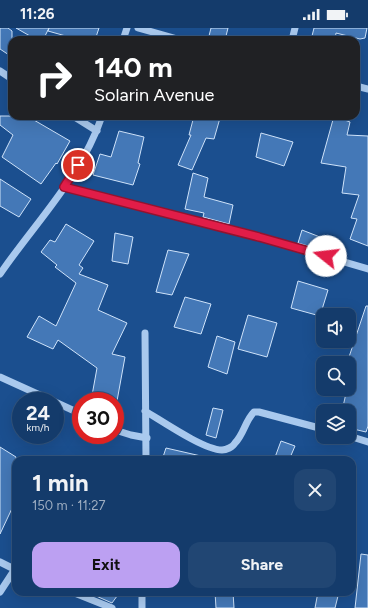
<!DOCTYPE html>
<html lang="en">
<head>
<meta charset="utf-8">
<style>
  body { margin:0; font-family:Figtree,sans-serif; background:#214673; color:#f1f3f6; height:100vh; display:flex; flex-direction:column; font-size:15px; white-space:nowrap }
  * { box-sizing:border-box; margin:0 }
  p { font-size:13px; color:#9dadc1 }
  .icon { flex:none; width:22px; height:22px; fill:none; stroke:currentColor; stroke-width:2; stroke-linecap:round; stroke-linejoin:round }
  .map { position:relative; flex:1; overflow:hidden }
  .panel { position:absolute; left:12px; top:428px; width:344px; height:140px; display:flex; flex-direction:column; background:#143b6b; border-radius:12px; box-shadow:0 4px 16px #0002,0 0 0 1px #33557e }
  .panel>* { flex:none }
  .hud { position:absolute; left:8px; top:8px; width:352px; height:84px; border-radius:12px; box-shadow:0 4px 16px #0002,0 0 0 1px #33557e; background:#202124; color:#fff; overflow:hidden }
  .buttons { position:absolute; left:316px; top:280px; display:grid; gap:8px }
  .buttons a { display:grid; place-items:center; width:40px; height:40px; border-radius:8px; background:#143b6b; box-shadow:0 4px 16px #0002,0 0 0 1px #33557e; font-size:20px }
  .speed { position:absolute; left:12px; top:364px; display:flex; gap:8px; font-size:20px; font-weight:700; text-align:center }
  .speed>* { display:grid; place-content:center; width:52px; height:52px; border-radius:50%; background:#143b6b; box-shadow:0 4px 16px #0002,0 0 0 1px #33557e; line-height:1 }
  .speed small { font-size:10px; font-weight:400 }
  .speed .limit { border:6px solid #d22; background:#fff; color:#111 }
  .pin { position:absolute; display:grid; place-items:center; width:34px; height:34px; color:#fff; margin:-17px; border:2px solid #fff; border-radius:50%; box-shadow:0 1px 4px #0007 }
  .me { position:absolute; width:44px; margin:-22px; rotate:286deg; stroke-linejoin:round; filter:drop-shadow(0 0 3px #0008) }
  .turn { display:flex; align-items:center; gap:14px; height:84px; padding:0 20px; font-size:18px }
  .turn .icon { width:52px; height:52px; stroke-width:2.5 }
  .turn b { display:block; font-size:28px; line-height:34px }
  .round { display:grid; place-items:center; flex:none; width:42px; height:42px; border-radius:12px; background:#214673 }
  .headline { display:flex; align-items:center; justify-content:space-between; height:68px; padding:0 20px }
  h1 { font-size:24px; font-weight:700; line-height:30px }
  .cta { display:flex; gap:8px; margin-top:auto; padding:8px 20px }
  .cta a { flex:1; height:46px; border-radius:12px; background:#bca0f2; color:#111; font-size:16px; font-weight:700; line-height:46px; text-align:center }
  .cta a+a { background:#214673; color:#f1f3f6 }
  .status { display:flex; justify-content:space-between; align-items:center; height:28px; padding:0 20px; background:#143b6b; direction:ltr }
  .status svg { height:11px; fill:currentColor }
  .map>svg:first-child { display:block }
  .building { fill:#4478b7; stroke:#cfe3fa }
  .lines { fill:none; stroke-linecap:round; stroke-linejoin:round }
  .minor { stroke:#a9c9ee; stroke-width:7 }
  .route-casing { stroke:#92132f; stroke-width:10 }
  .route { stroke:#e11d48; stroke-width:7 }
</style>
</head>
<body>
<div class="status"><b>11:26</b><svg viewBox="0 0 49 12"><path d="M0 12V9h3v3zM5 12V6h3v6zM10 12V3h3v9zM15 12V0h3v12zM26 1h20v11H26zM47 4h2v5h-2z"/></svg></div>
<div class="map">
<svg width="368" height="580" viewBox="0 0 368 580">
  <rect width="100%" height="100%" fill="#1b4f8f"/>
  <path class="building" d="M 0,0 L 8,0 L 12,3 L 12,29 L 0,21 Z
    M 16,0 L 49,0 L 43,12 L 37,12 Z
    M 49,0 L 99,0 L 95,12 L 80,12 L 48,3 Z
    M 211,0 L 228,0 L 225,12 L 208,12 Z
    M 314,0 L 367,0 L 365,10 L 360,11 L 336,5 L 335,12 L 311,12 Z
    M 0,88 L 27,88 L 70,113 L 57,136 L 56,135 L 41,156 L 2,129 L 13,107 L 0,97 Z
    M 194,88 L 213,88 L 220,90 L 214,111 L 206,110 L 192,142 L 178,137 L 191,107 L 189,107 Z
    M 334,88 L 350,94 L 347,107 L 368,108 L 368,218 L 350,211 L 357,191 L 351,190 L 359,167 L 342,165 L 346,139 L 321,135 Z
    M 119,103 L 144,109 L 138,135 L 140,136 L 133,157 L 93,147 L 100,126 L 111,129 Z
    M 261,105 L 293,114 L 284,138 L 256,129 Z
    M 193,145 L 208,150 L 204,169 L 233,177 L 229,196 L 203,189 L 204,185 L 185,181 Z
    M 0,151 L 31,171 L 19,189 L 0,178 Z
    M 66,196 L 94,213 L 79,237 L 83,240 L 79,246 L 108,257 L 98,282 L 127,295 L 112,326 L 125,329 L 117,373 L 91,373 L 97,340 L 58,312 L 53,321 L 27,309 L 39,288 L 56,298 L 76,255 L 55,239 L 57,237 L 41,224 L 50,212 L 55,214 Z
    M 302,202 L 338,216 L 335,226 L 298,215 Z
    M 115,205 L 133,209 L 128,236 L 112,233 Z
    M 168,222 L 189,226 L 172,267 L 156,264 Z
    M 298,253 L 328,262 L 320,288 L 291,280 Z
    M 185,269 L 211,276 L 201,306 L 174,299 Z
    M 366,278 L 368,278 L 368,398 L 366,404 L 349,400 L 349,383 L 342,383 L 347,361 L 349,361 L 349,354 L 353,335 L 347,335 Z
    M 248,287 L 277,295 L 267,329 L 238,321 Z
    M 217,308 L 235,314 L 227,346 L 208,339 Z
    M 213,380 L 223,382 L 216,410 L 206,407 Z
    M 281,413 L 295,418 L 289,432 L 274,432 Z
    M 0,419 L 16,429 L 16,472 L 0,506 Z
    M 166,420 L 201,428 L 200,432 L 162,432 Z
    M 361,526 L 368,527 L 368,580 L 355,580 Z
    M 87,564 L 120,564 L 112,575 Z
    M 215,564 L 233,564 L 234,580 L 216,580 Z
    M 318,564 L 339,564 L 335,580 L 315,580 Z"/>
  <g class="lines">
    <path class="minor" d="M 138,0 L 181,12
      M 123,12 L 127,0
      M 292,12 L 295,0
      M 0,43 L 12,51
      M 356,58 L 368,61
      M 73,88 L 97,103
      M 64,159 L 259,209 L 368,241
      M 0,246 C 35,195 82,148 102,88
      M 145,305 L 146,432
      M 0,349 L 53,373
      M 55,374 L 81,386
      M 145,383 C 162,393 204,422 222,422 C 226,422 233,419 235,415 C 244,406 245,393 254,384 L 259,384 L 323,401
      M 115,402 L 131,407 L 147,410
      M 349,408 L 368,414
      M 0,534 L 16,542
      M 0,564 L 15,541
      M 72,564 L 112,580
      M 142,564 L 142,580"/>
  </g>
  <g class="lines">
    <g class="route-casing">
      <path id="route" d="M 78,137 L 64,159 L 259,209 L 326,228"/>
    </g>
    <use href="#route" class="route"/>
  </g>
</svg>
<div class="buttons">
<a><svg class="icon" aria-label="sound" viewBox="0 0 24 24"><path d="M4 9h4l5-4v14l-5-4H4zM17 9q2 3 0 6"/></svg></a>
<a><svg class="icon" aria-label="search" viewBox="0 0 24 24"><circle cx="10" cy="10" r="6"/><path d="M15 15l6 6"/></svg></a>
<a><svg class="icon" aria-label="layers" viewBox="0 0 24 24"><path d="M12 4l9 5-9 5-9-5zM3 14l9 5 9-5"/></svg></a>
</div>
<div class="speed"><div>24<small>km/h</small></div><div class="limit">30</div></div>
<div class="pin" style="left:78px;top:137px;background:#d93025"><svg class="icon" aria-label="arrive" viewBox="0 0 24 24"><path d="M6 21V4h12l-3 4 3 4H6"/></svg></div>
<svg class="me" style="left:326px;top:228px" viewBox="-20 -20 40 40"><circle r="19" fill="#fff"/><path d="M0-13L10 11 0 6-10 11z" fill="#e11d48"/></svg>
<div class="hud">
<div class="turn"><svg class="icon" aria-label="right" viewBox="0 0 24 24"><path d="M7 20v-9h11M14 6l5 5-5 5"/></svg><div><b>140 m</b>Solarin Avenue</div></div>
</div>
<section class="panel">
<div class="headline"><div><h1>1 min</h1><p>150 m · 11:27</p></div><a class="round"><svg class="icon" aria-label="close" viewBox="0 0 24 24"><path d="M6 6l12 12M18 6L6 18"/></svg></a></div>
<div class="cta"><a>Exit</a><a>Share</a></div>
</section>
</div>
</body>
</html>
